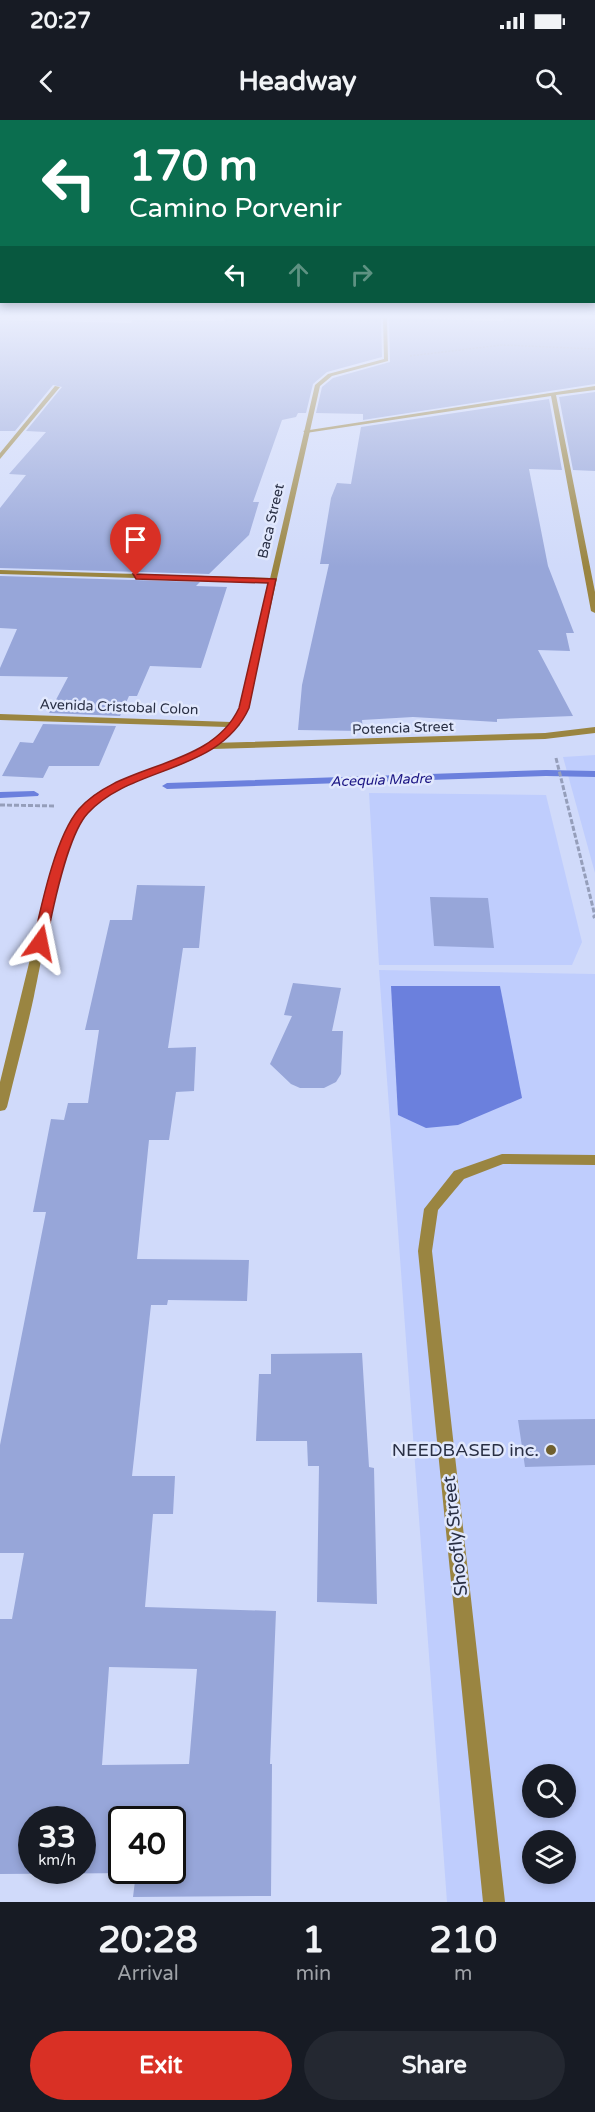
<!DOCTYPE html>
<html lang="en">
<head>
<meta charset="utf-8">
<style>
  body { margin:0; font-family:"Varela Round",sans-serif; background:#242831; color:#f1f3f6; height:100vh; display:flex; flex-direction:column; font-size:22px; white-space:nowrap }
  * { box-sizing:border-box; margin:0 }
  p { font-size:20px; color:#9ea1a6 }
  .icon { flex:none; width:33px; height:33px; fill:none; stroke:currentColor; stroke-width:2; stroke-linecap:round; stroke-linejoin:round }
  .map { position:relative; height:1782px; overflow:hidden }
  .drawer { display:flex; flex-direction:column; background:#171b24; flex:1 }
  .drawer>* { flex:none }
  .guide { position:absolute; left:0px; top:0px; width:596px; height:183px; box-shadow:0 3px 9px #0003; background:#0b6e4f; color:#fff; overflow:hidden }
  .tools { position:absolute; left:522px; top:1644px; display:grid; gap:12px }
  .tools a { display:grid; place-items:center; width:54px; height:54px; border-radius:50%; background:#171b24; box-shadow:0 3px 9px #0003; font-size:30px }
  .speed { position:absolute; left:18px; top:1686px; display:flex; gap:12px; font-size:30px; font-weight:700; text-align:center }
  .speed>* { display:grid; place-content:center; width:78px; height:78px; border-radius:50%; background:#171b24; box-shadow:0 3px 9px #0003; line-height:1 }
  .speed small { font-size:15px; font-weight:400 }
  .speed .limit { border:3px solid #111; border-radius:9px; background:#fff; color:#111 }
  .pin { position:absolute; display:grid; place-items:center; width:51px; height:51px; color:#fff; margin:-62px -26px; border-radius:50% 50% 50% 0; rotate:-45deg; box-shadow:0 0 6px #0007 }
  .pin .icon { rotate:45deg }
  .me { position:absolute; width:66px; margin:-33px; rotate:12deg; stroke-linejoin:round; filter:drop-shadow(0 0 4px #0008) }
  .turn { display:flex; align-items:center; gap:21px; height:126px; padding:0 30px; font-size:27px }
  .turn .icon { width:78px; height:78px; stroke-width:2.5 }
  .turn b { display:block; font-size:42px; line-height:51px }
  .lanes { display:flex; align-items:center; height:57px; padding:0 30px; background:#0003; justify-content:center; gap:30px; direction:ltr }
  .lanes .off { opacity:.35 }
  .eta { display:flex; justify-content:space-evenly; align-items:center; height:102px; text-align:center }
  .eta b { font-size:36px; font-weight:800; line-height:42px }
  .button { display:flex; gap:12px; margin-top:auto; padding:12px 30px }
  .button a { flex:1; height:69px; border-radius:36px; background:#d93025; color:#fff; font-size:24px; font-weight:800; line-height:69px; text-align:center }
  .button a+a { background:#242831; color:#f1f3f6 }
  .status { display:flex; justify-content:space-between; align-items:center; height:42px; padding:0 30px; background:#171b24; direction:ltr }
  .status svg { height:16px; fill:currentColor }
  header { display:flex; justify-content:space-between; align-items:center; height:78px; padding:0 30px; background:#171b24; font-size:27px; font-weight:800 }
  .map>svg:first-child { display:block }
  .built { fill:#bfcdfd; fill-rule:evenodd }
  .water { fill:#6b80dd }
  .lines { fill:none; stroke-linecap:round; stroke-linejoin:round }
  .stream { fill:#6b80dd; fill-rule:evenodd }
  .building { fill:#97a6d9; fill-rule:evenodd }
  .path-far2 { stroke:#959eba; stroke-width:1.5; stroke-dasharray:2 1.5; stroke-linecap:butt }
  .path-far1 { stroke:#959eba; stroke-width:3; stroke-dasharray:5 2; stroke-linecap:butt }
  .path { stroke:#959eba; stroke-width:4; stroke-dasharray:6 3; stroke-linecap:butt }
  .minor { fill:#9a8541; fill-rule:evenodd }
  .tertiary { fill:#9a8541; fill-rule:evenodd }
  .route { fill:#d93025; stroke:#8d1f18; stroke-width:1.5 }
  .poi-dot { fill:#70602e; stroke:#e1e8fd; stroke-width:2 }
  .labels { text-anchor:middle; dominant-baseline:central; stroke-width:5; stroke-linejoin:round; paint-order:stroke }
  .far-street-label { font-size:14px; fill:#292f44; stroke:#e1e8fd }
  .far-water-label { font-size:14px; font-style:italic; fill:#1a1483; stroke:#e1e8fd }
  .near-poi-label { font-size:18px; fill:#292f44; stroke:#e1e8fd; text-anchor:end }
  .near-street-label { font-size:18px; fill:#292f44; stroke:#e1e8fd }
</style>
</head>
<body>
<div class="status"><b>20:27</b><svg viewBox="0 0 49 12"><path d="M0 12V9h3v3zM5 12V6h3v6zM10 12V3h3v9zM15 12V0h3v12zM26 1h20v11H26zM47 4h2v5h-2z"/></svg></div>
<header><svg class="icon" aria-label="back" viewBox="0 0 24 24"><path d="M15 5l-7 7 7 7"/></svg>Headway<svg class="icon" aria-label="search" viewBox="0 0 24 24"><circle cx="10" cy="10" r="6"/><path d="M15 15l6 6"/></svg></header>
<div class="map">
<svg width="595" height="1782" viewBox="0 0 595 1782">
  <rect width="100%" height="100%" fill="#d0dafa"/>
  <path class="built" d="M 595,635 L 595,753 L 563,637 Z
    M 369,673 L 546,675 L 582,822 L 572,845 L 379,845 Z
    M 379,850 L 595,854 L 595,1782 L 447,1782 ZM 532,1654 L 566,1654 L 566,1688 L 532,1688 ZM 532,1720 L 566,1720 L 566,1754 L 532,1754 Z"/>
  <path class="water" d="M 391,866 L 500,866 L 522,978 L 458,1005 L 426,1008 L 398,995 Z"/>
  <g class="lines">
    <path class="stream" d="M 546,650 L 595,651 L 595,657 L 546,656 L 167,669 L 162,666 L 167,663 Z
      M 34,671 L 39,674 L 38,676 L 0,678 L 0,672 Z"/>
  </g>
  <path class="building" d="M 225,198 L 381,198 L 382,237 L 327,252 L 313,264 L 306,293 L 298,293 L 296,297 L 282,300 L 253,382 L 259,382 L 249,415 L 209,454 L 0,448 L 0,388 L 26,355 L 9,354 L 46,312 L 26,311 L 62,267 L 53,265 L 15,311 L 0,311 L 0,200 L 131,203 L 132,200 L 224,201 Z
    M 389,198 L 504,201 L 504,198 L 595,199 L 595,264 L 363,300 L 363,294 L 316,293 L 322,267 L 333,258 L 390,242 Z
    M 595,272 L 595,351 L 573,350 L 559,277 Z
    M 549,279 L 562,350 L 529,349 L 548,446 L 574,513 L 566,513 L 570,531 L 538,530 L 573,596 L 497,599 L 497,602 L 413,597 L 362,600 L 363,611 L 298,610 L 302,565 L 329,444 L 320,444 L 331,378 L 337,363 L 351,364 L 361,307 Z
    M 0,456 L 200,462 L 196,466 L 227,467 L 201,548 L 150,546 L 137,576 L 129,576 L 120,596 L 49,593 L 68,557 L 0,556 L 0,548 L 17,509 L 0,508 Z
    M 43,604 L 116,606 L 99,646 L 49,646 L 43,658 L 2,656 L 20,622 L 33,623 Z
    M 137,765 L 205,766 L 199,828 L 183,828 L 168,928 L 196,927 L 194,971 L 176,972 L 169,1020 L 149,1020 L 137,1139 L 249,1140 L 247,1181 L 168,1180 L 167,1185 L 151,1185 L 132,1356 L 175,1356 L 173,1394 L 153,1394 L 145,1487 L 276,1491 L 270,1644 L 272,1644 L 271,1776 L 133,1777 L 136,1753 L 0,1754 L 0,1499 L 12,1499 L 24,1433 L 0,1433 L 0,1325 L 46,1092 L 33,1092 L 51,999 L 64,1000 L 68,983 L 88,983 L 99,910 L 85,910 L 110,800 L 132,800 ZM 109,1547 L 197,1549 L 189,1644 L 102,1645 ZM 32,1700 L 82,1700 L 82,1750 L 32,1750 ZM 122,1700 L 172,1700 L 172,1750 L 122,1750 Z
    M 430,777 L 488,778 L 494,828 L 434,826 Z
    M 293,863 L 341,868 L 332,911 L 343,911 L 341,954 L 336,962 L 324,968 L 300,968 L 291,964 L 270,944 L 292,896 L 284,895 Z
    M 362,1233 L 369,1347 L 374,1348 L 377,1484 L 317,1482 L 319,1346 L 308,1346 L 307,1321 L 256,1321 L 259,1254 L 271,1254 L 271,1234 Z
    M 595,1299 L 595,1345 L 525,1347 L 518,1300 Z"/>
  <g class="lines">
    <path class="path-far2" d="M 410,236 L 502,225 L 595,229"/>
    <path class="path-far1" d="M 556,638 L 595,796
      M 0,685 L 56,686"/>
    <path class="path" d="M 594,795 L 595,798"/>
    <path class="minor" d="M 55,266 L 60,267 L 0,339 L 0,333 Z
      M 595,266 L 595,270 L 556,275 L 595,472 L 595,493 L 591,491 L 551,276 L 306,313 L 303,311 Z
      M 0,450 L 273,458 L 277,460 L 273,462 L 0,454 Z
      M 595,607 L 595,613 L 545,619 L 212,629 L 207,626 L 212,623 L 545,613 Z
      M 502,1034 L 595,1035 L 595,1045 L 503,1044 L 464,1059 L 438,1090 L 432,1131 L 505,1782 L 483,1782 L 418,1131 L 424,1089 L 454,1051 Z"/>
    <path class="tertiary" d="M 383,198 L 387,198 L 388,241 L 332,256 L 320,266 L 248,588 L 239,603 L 240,605 C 226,615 214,628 197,637 C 161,655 121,661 91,690 C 60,719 44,832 34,876 C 26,913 16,950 7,987 L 5,990 L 0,991 L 0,962 L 41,794 L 54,744 L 71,703 L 83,687 L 101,672 L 122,661 L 190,634 L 210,622 L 227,607 L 0,600 L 0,594 L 231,602 L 240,588 L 315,265 L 328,254 L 384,239 Z"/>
  </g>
  <linearGradient id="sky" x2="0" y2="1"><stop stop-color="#769fe4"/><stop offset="0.44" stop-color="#eaeefd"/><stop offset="1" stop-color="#eaeefd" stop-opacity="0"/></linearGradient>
  <rect width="595" height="447" fill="url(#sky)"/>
  <path class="route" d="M 133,454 L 276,459 L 249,588 C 219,654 132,645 88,693 C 67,715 52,792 46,823 L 40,827 L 35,826 L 33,823 C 41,787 55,717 79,689 C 121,641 210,650 239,588 L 268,463 L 136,459 Z"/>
  <circle class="poi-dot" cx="551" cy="1330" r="6"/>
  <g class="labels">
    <g class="far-street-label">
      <text transform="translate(271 401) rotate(-77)">Baca Street</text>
      <text transform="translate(119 587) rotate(2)">Avenida Cristobal Colon</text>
      <text transform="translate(403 608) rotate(-2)">Potencia Street</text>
    </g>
    <g class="far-water-label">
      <text transform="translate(381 660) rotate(-2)">Acequia Madre</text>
    </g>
    <g class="near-poi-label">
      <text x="539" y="1330">NEEDBASED inc.</text>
    </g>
    <g class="near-street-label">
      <text transform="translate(455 1416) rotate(-96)">Shoofly Street</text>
    </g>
  </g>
</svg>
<div class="tools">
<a><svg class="icon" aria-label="search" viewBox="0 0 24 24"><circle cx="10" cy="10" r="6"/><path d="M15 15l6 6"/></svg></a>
<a><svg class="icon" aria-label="layers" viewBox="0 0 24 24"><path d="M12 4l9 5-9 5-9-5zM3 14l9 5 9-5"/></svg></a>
</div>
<div class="speed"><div>33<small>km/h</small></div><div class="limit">40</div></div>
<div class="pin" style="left:136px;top:456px;background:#d93025"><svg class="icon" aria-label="arrive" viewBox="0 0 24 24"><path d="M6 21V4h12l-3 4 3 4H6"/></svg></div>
<svg class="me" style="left:40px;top:823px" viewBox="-20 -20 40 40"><path d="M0-17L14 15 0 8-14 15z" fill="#d93025" stroke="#fff" stroke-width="4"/></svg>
<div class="guide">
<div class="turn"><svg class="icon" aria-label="left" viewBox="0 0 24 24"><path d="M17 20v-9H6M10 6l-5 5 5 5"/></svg><div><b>170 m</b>Camino Porvenir</div></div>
<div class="lanes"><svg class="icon" aria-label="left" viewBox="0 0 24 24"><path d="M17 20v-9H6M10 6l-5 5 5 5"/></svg><svg class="icon off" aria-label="ahead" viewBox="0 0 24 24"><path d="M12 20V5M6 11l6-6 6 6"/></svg><svg class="icon off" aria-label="right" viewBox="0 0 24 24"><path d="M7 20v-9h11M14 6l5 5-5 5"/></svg></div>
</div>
</div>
<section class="drawer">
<div class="eta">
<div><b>20:28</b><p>Arrival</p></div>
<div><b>1</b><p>min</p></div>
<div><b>210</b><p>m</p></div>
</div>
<div class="button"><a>Exit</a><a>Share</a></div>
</section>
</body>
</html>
